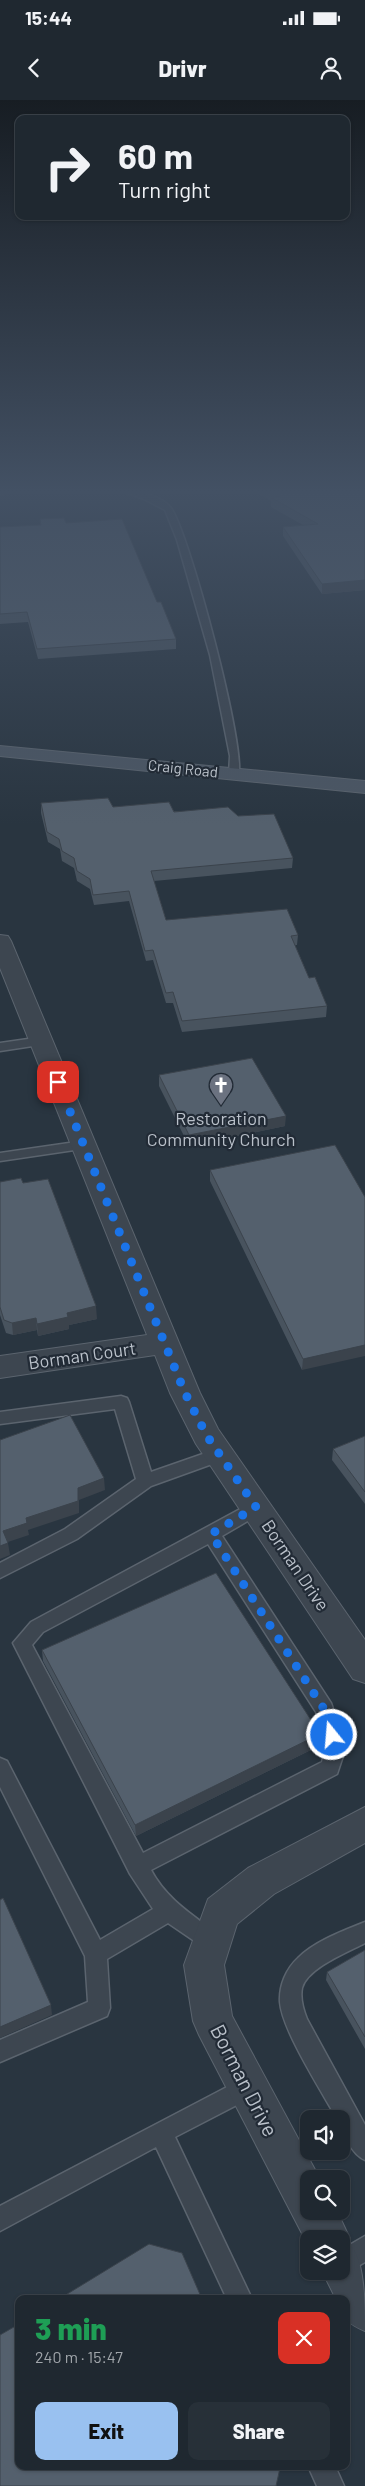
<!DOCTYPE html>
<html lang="en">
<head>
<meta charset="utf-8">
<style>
  body { margin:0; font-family:Barlow,sans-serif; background:#273038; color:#f1f3f6; height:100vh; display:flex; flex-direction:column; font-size:19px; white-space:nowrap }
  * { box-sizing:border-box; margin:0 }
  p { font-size:16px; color:#a1a6ab }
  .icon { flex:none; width:28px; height:28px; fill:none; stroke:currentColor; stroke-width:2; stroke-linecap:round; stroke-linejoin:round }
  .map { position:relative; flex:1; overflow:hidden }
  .side { position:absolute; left:15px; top:2195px; width:335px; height:175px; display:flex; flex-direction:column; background:#1f2830; border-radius:10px; box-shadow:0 1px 4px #0004,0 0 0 1px #3c444c }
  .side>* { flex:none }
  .top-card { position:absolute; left:15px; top:15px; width:335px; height:105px; border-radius:10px; box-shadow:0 1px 4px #0004,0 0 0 1px #3c444c; background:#1f2830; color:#f1f3f6; overflow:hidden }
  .tools { position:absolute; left:300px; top:2010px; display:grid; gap:10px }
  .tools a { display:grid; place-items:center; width:50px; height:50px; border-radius:10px; background:#1f2830; box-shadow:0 1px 4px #0004,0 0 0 1px #3c444c; font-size:25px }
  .pin { position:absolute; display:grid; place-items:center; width:42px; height:42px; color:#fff; margin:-21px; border-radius:10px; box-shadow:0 2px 8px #0006 }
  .me { position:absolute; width:55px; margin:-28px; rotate:343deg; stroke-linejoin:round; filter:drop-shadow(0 0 4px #0008) }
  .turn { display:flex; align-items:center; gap:18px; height:105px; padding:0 20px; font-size:22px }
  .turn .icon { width:65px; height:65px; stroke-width:2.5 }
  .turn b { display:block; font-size:35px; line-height:42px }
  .round { display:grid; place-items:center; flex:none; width:52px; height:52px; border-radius:10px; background:#273038 }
  .headline { display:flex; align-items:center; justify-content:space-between; height:85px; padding:0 20px }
  h1 { font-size:30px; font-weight:800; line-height:38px; color:#1e9e55 }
  .button { display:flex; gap:10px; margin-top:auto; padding:10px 20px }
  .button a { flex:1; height:58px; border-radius:10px; background:#99c1f0; color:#111; font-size:20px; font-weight:800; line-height:58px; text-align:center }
  .button a+a { background:#273038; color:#f1f3f6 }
  .status { display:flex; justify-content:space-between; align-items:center; height:35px; padding:0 25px; background:#1f2830; direction:ltr }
  .status svg { height:14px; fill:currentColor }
  header { display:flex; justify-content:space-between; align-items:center; height:65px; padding:0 20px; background:#1f2830; font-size:22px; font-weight:800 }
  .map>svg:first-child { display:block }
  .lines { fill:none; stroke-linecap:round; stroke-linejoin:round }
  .service-casing { stroke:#5b646e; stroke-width:3 }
  .minor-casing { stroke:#5b646e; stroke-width:2 }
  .secondary-casing { stroke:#5b646e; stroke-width:2 }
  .service { fill:#3d4650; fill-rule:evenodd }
  .minor { fill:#3d4650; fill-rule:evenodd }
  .secondary { fill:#4b5663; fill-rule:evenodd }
  .wall { fill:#48535e }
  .shaded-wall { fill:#3b434c }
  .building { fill:#54606d; stroke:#3b434c }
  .route { stroke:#1a73e8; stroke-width:9; stroke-dasharray:0 16.2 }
  .labels { text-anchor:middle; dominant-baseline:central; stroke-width:4.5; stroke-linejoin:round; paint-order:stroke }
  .far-street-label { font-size:15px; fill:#bac1ca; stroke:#222b36 }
  .poi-label { font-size:18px; fill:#bac1ca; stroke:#222b36 }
  .street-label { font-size:18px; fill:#bac1ca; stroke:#222b36 }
  .near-street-label { font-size:21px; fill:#bac1ca; stroke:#222b36 }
</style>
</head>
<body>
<div class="status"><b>15:44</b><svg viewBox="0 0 49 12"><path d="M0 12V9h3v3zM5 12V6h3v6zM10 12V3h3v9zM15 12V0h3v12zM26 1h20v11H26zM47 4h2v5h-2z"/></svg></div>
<header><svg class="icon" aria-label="back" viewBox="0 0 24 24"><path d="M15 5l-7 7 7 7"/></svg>Drivr<svg class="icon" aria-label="person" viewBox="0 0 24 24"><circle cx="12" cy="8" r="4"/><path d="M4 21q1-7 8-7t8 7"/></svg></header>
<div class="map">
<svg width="365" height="2386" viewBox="0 0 365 2386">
  <rect width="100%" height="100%" fill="#293540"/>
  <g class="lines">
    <g class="service-casing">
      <path id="service" d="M 0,391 L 12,391 L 0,394 Z
        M 123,391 C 138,391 161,395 171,408 C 189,432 248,654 238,676 L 229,674 L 230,656 L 210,555 L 177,440 L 165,410 L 144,399 Z
        M 42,937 L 48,941 L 46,944 L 0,951 L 0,943 Z
        M 83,1041 L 88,1042 L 90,1045 L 88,1048 L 0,1061 L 0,1053 Z
        M 121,1296 L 127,1298 L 129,1302 L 151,1372 L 220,1348 L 226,1349 L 228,1354 L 226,1359 L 151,1386 L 77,1439 L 0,1478 L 0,1463 L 65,1429 L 136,1379 L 115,1309 L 0,1324 L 0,1312 Z
        M 257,1400 L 263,1402 L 266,1407 L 263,1412 L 222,1436 L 331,1603 L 346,1647 L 337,1674 L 151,1770 C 167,1800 193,1815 219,1835 L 223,1842 L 219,1849 L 212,1853 L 168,1823 L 107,1859 L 110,1908 L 107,1916 L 0,1962 L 0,1940 L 88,1902 L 85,1856 L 0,1687 L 0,1658 L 7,1661 L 100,1840 L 153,1809 L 130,1774 L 13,1543 L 31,1522 ZM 208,1444 L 316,1612 L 326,1647 L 322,1662 L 143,1753 L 32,1545 L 43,1532 Z
        M 365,1822 L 365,1843 C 348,1852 307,1868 302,1888 C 300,1898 303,1909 307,1919 L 365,2025 L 365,2060 C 352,2054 341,2033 341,2019 L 337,2019 C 322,1992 282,1930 280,1902 C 279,1886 286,1869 298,1858 C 315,1841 343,1831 365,1822 Z
        M 248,1976 L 256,1979 L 259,1987 L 256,1995 L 175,2037 L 252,2199 L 227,2199 L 156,2047 L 0,2131 L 0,2106 Z
        M 365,2136 L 365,2162 L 341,2176 L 332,2173 L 341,2171 L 341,2150 Z
        M 308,2366 L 335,2366 L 344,2386 L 317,2386 Z"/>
    </g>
    <g class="minor-casing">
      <path id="minor" d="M 0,835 L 8,836 L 11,841 L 200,1293 L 218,1329 L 365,1540 L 365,1583 L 353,1579 L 196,1344 L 170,1293 L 155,1255 L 0,1278 L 0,1256 L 147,1235 L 0,868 Z
        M 365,1707 L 365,1743 L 274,1794 L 237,1824 L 224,1865 L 232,1916 L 320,2079 L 309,2079 L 309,2111 L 337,2111 L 350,2139 L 348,2144 C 365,2154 365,2206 365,2231 C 344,2222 346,2220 346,2199 L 336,2199 L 322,2171 L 341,2171 L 341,2139 L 309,2139 L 309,2147 L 199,1935 L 193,1921 L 184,1865 L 208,1799 L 248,1768 Z"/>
    </g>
    <g class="secondary-casing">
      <path id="secondary" d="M 0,646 L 365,681 L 365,693 L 0,656 Z"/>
    </g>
    <use href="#service" class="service"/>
    <use href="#minor" class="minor"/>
    <use href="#secondary" class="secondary"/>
  </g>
  <path class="wall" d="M 255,391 L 365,391 L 365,490 L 322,494 L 283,436 L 283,427 L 303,425 L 271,407 L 271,401 Z
    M 40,419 L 66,423 L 157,502 L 176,539 L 176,549 L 38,559 L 28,522 L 0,524 L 0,427 L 40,425 Z
    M 41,703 L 113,707 L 238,716 L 293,758 L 292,768 L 154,781 L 166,820 L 298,835 L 297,845 L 295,845 L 309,878 L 327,906 L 326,917 L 182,932 L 173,903 L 166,903 L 153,860 L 146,861 L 129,801 L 94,805 L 90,789 L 77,781 L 74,768 L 62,761 L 60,749 L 48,742 L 41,713 Z
    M 159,975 L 285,1026 L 189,1046 L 159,986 Z
    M 210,1070 L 365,1097 L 302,1270 L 210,1081 Z
    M 0,1082 L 23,1083 L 97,1219 L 69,1225 L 69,1229 L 38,1236 L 37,1230 L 13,1235 L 6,1233 L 0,1215 Z
    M 365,1336 L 365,1404 L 332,1360 L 333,1349 Z
    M 42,1550 L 319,1646 L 136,1736 L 43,1561 Z
    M 365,1850 L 365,1949 L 326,1880 L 327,1872 Z"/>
  <path class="shaded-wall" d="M 365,480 L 365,490 L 322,494 L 322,484 Z
    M 286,1016 L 285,1026 L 189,1046 L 189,1035 Z
    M 96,1206 L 97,1219 L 69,1225 L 69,1229 L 38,1236 L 37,1224 L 67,1213 Z
    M 36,1218 L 37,1230 L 13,1235 L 12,1223 Z
    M 365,1245 L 365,1256 L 302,1270 L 303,1259 Z
    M 104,1378 L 105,1390 L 79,1400 L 79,1413 L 28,1430 L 29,1435 L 5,1443 L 3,1431 L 78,1388 Z
    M 8,1443 L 10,1455 L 0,1459 L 0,1446 Z
    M 320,1634 L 319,1646 L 136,1736 L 135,1725 Z
    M 51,1905 L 52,1915 L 0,1938 L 0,1927 Z"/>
  <path class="building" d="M 272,391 L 365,391 L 365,480 L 322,484 L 283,427 L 318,424 L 272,398 L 280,396 Z
    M 64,418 L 66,423 L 122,419 L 157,502 L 161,502 L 176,539 L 37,549 L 27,512 L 0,514 L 0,427 L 41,425 L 40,419 Z
    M 108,698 L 113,707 L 169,702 L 174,712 L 228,707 L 238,716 L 274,714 L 293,758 L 151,771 L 166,820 L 287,809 L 298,835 L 291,836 L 309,878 L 315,877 L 327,906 L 182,921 L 173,892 L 166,893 L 153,850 L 145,851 L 129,791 L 93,795 L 90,779 L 77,771 L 74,758 L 62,751 L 59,739 L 47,732 L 41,703 Z
    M 252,958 L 286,1016 L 189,1035 L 159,975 Z
    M 335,1045 L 365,1097 L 365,1245 L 303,1259 L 210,1070 Z
    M 21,1078 L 23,1083 L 48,1079 L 96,1206 L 67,1213 L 68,1217 L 37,1224 L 36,1218 L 12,1223 L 4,1220 L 0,1207 L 0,1082 Z
    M 70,1315 L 104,1378 L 78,1388 L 78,1401 L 26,1418 L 27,1423 L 3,1431 L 8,1443 L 0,1446 L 0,1340 Z
    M 365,1336 L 365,1392 L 333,1349 Z
    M 216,1473 L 320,1634 L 135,1725 L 42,1550 Z
    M 3,1798 L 51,1905 L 0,1927 L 0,1800 Z
    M 365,1850 L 365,1937 L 327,1872 Z
    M 149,2144 L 182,2153 L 202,2199 L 59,2199 Z
    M 19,2224 L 19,2366 L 279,2366 L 280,2368 L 276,2386 L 0,2386 L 0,2235 Z"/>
  <linearGradient id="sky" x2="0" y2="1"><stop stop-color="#171d23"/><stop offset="0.54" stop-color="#435164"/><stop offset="1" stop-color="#435164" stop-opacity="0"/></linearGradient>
  <rect width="365" height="725" fill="url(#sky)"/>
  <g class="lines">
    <path class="route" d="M 58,982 L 185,1293 L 207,1336 L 256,1407 L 211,1434 L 324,1609 L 332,1635"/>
  </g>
  <defs>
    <g id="church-pin" transform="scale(1.25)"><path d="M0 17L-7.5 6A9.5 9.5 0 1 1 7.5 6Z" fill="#6b7280" stroke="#222b36"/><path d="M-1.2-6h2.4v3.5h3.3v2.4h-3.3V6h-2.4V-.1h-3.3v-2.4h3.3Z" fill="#fff"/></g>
  </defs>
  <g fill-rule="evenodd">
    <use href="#church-pin" x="221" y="985"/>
  </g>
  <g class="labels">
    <g class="far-street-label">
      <text transform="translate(183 668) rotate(6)">Craig Road</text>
    </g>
    <g class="poi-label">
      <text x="221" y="1018">Restoration<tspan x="221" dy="21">Community Church</tspan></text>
    </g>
    <g class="street-label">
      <text transform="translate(82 1255) rotate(-8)">Borman Court</text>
      <text transform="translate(296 1465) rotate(56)">Borman Drive</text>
    </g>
    <g class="near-street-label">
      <text transform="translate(245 1980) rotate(63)">Borman Drive</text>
    </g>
  </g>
</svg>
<div class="tools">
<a><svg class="icon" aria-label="sound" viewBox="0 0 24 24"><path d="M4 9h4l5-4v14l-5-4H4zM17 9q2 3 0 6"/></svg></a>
<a><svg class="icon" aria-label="search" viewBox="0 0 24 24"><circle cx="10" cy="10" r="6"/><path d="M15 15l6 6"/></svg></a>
<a><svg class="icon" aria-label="layers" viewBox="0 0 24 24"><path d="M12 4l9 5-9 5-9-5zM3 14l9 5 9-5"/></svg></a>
</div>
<div class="pin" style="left:58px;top:982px;background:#d93025"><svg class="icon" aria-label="arrive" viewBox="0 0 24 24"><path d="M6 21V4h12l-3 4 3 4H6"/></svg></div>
<svg class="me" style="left:332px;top:1635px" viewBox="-20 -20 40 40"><circle r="17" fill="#1a73e8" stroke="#fff" stroke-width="3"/><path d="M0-11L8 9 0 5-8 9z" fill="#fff"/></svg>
<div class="top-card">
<div class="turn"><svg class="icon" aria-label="right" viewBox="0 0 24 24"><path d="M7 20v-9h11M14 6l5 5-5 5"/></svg><div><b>60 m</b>Turn right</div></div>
</div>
<section class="side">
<div class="headline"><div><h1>3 min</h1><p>240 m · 15:47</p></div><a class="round" style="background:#d93025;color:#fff"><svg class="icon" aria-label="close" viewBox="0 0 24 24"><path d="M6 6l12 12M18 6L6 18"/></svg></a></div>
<div class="button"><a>Exit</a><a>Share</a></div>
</section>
</div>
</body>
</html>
